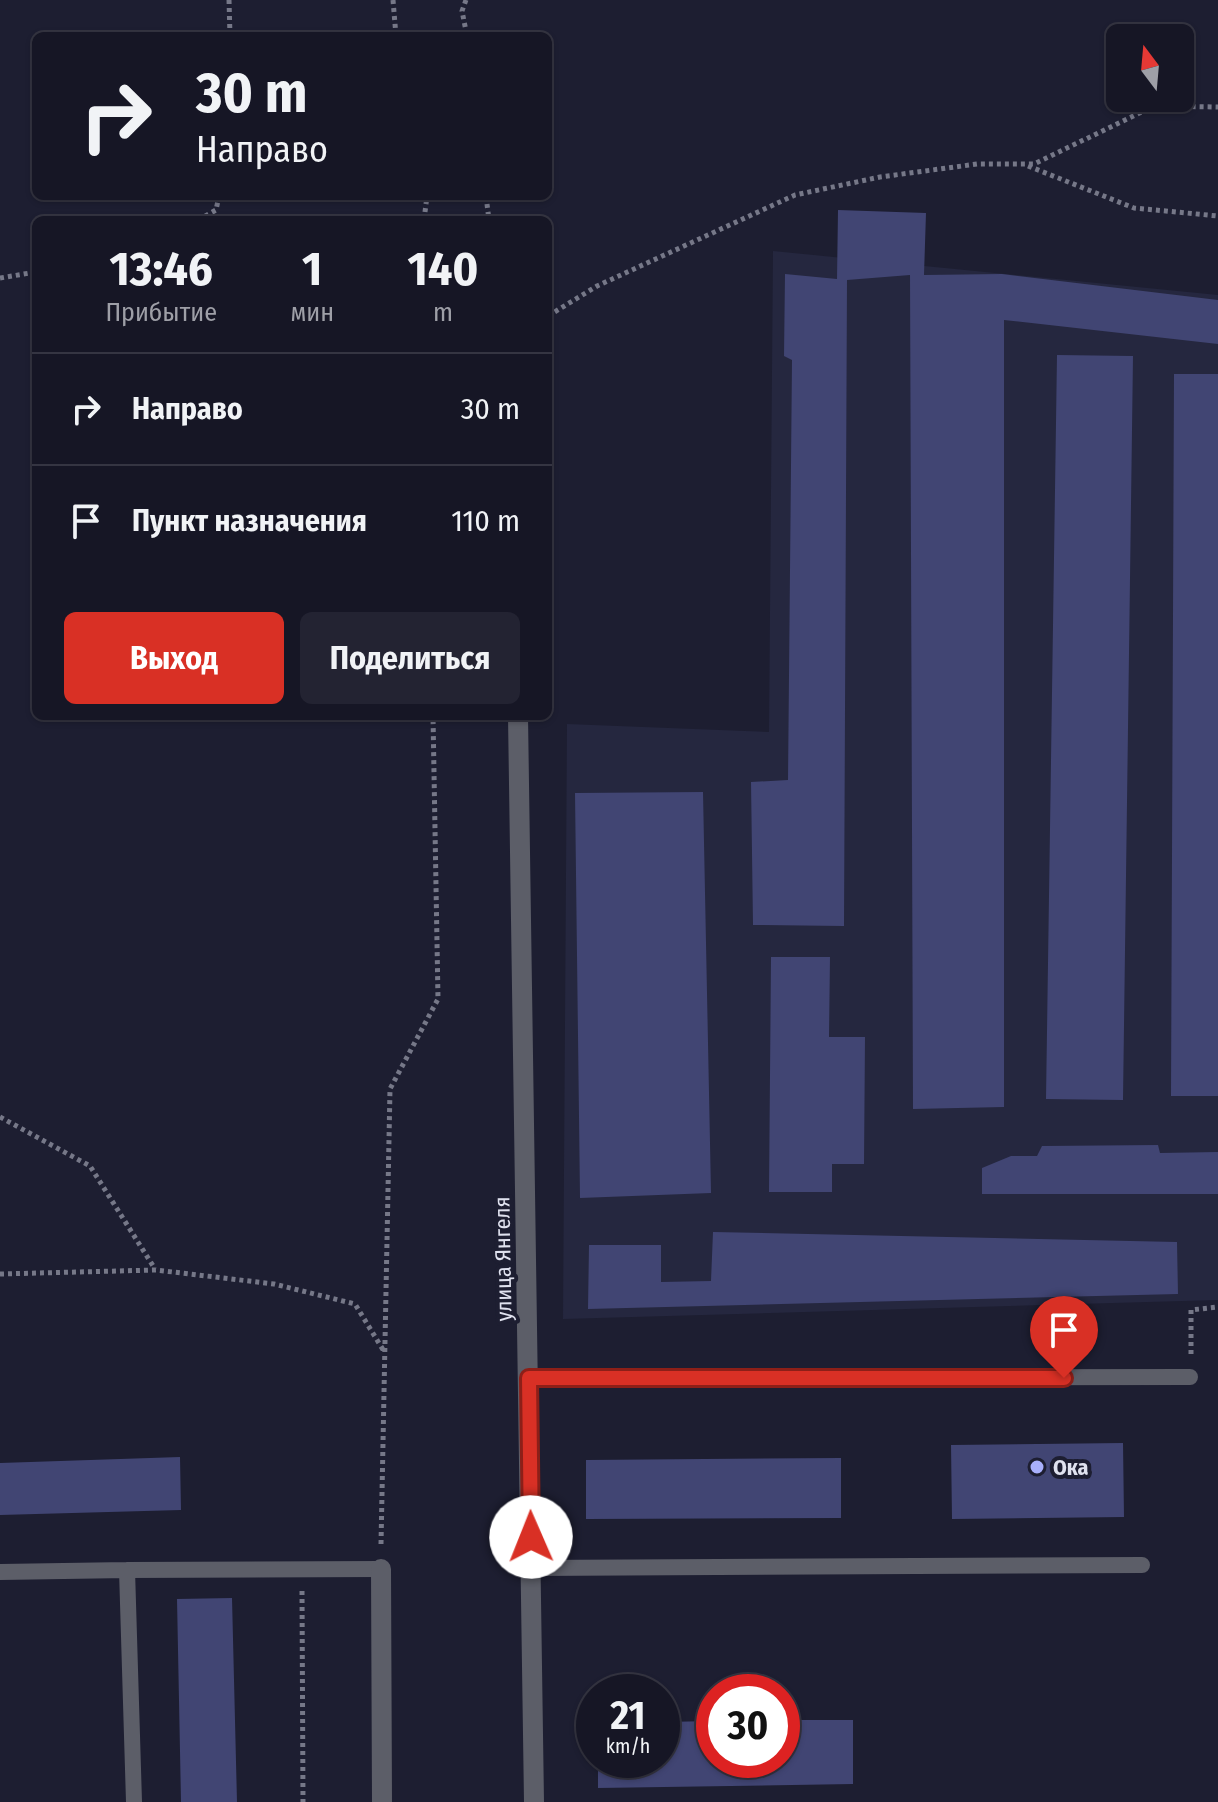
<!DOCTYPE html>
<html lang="ru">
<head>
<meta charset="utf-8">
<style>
  body { margin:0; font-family:"Fira Sans Condensed",sans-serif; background:#232332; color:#f1f3f6; height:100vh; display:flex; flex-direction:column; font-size:30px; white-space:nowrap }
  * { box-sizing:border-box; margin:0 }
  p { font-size:26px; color:#9e9fa7 }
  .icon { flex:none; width:44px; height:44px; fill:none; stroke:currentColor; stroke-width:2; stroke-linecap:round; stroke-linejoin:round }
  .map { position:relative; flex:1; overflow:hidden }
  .details { position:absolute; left:32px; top:216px; width:520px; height:504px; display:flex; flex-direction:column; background:#161625; border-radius:12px; box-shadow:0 2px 6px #0004,0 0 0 2px #353542 }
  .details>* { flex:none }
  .guide { position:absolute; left:32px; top:32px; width:520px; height:168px; border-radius:12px; box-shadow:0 2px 6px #0004,0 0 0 2px #353542; background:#161625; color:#f1f3f6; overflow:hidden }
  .needle { width:52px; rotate:344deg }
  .fabs { position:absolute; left:1106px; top:24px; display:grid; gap:16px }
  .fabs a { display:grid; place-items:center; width:88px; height:88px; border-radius:12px; background:#161625; box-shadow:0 2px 6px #0004,0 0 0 2px #353542; font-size:40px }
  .speed { position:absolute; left:576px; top:1674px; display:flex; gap:16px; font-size:40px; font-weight:700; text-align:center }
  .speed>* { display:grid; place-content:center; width:104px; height:104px; border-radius:50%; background:#161625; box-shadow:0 2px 6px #0004,0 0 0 2px #353542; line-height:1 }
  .speed small { font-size:20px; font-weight:400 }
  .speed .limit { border:12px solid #d22; background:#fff; color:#111 }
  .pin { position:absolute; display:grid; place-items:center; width:68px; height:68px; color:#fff; margin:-82px -34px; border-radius:50% 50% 50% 0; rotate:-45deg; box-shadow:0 0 8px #0007 }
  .pin .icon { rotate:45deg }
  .me { position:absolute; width:88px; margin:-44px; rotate:359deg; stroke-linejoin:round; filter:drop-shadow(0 0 6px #0008) }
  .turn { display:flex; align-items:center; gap:28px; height:168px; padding:0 32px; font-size:36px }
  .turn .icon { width:104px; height:104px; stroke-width:2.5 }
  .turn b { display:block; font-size:56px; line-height:68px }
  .eta { display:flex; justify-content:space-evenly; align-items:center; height:136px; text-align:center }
  .eta b { font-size:48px; font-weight:700; line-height:56px }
  .action { display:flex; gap:16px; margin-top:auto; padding:16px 32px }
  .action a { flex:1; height:92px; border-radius:12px; background:#d93025; color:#fff; font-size:32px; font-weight:700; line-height:92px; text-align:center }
  .action a+a { background:#232332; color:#f1f3f6 }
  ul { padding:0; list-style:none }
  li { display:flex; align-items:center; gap:24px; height:112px; padding:0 32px; border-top:2px solid #353542 }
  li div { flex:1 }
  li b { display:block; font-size:30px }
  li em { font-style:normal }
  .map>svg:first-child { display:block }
  .built { fill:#25273f }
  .building { fill:#414573 }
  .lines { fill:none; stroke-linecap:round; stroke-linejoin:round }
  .path { stroke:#767888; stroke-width:5; stroke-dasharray:4 4; stroke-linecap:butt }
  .service { stroke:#5c5e68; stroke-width:16 }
  .minor { stroke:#5c5e68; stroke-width:20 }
  .route-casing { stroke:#8d1f18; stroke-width:20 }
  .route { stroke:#d93025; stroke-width:14 }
  .poi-dot { fill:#a9b0fc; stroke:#1d1e31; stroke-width:3 }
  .labels { text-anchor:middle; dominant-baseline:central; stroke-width:8; stroke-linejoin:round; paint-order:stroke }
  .street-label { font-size:22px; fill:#e0e2ef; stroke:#1d1e31 }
  .poi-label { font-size:22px; font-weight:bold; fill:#e0e2ef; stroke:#1d1e31; text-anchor:start }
</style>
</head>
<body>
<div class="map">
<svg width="1218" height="1802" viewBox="0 0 1218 1802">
  <rect width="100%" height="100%" fill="#1d1e31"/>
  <path class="built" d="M 773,251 L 1218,295 L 1218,1300 L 563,1319 L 567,724 L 769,732 Z"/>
  <path class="building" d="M 838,210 L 926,213 L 924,275 L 1002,274 L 1218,300 L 1218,344 L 1004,320 L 1004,1107 L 913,1109 L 910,275 L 847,280 L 844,926 L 753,925 L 751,782 L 788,780 L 792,360 L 784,356 L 785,274 L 837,279 Z
    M 1057,355 L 1133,356 L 1123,1100 L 1046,1099 Z
    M 1174,374 L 1218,374 L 1218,1096 L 1171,1096 Z
    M 703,792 L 711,1193 L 580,1198 L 575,793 Z
    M 771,957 L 830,957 L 829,1037 L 865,1037 L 864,1164 L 832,1164 L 832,1192 L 769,1192 Z
    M 1158,1145 L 1160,1153 L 1218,1152 L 1218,1194 L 982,1194 L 982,1168 L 1011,1156 L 1037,1156 L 1042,1146 Z
    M 713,1232 L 1177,1242 L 1178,1294 L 588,1309 L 589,1245 L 661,1245 L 661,1282 L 711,1281 Z
    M 1123,1443 L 1124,1517 L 952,1519 L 951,1445 Z
    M 180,1457 L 181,1510 L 0,1515 L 0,1463 Z
    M 841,1458 L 841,1518 L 586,1519 L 586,1460 Z
    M 232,1598 L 237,1802 L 181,1802 L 177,1599 Z
    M 782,1720 L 853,1720 L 853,1784 L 598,1788 L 598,1760 L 662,1760 L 662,1722 L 714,1721 L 714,1760 L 782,1760 Z"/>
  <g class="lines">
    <path class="path" d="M 229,0 L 230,36
      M 393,0 L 396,36
      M 466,0 L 462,11 L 467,36
      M 1028,166 L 1134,208 L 1218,216
      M 486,196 L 489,220
      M 198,220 L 216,210 L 219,196
      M 424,220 L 427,196
      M 0,278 L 36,272
      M 548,316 L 597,286 L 795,195 L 880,177 L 977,164 L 1034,164 L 1154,106 L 1218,107
      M 0,1117 L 90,1166 L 155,1269
      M 0,1274 L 156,1270 L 274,1284 L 355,1304 L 385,1353
      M 1191,1354 L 1191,1310 L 1218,1307
      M 381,1544 L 390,1089 L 438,999 L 433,716
      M 302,1591 L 303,1802"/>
    <path class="service" d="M 529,1378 L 1190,1377
      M 531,1568 L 1142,1565
      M 0,1572 L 127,1570
      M 134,1802 L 127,1570 L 381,1569"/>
    <path class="minor" d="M 518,716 L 534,1802
      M 381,1569 L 382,1802"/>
  </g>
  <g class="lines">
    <g class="route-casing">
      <path id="route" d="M 531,1537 L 529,1378 L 1064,1378"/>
    </g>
    <use href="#route" class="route"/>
  </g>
  <circle class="poi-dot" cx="1037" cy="1467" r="8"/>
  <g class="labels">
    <g class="street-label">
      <text transform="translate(503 1259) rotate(-91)">улица Янгеля</text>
    </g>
    <g class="poi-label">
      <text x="1053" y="1467">Ока</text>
    </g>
  </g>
</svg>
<div class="fabs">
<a><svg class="needle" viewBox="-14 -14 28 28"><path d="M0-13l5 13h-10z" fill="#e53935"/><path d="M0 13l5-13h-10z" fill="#9e9fa7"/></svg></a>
</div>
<div class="speed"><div>21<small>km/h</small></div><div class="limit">30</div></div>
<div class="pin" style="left:1064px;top:1378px;background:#d93025"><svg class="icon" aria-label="arrive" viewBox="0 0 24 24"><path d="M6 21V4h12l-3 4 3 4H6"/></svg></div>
<svg class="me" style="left:531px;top:1537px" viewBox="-20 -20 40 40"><circle r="19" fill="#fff"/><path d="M0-13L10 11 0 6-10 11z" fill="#d93025"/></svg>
<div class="guide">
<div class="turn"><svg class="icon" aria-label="right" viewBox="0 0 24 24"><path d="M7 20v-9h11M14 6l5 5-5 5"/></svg><div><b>30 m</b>Направо</div></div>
</div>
<section class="details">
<div class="eta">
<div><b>13:46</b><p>Прибытие</p></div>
<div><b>1</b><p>мин</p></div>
<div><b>140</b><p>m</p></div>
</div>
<ul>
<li><svg class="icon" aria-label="right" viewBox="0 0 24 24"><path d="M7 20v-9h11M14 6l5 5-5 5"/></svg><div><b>Направо</b></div><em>30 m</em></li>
<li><svg class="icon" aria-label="arrive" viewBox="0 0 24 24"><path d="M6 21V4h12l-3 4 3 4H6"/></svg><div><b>Пункт назначения</b></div><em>110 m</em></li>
</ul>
<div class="action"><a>Выход</a><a>Поделиться</a></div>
</section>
</div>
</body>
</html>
